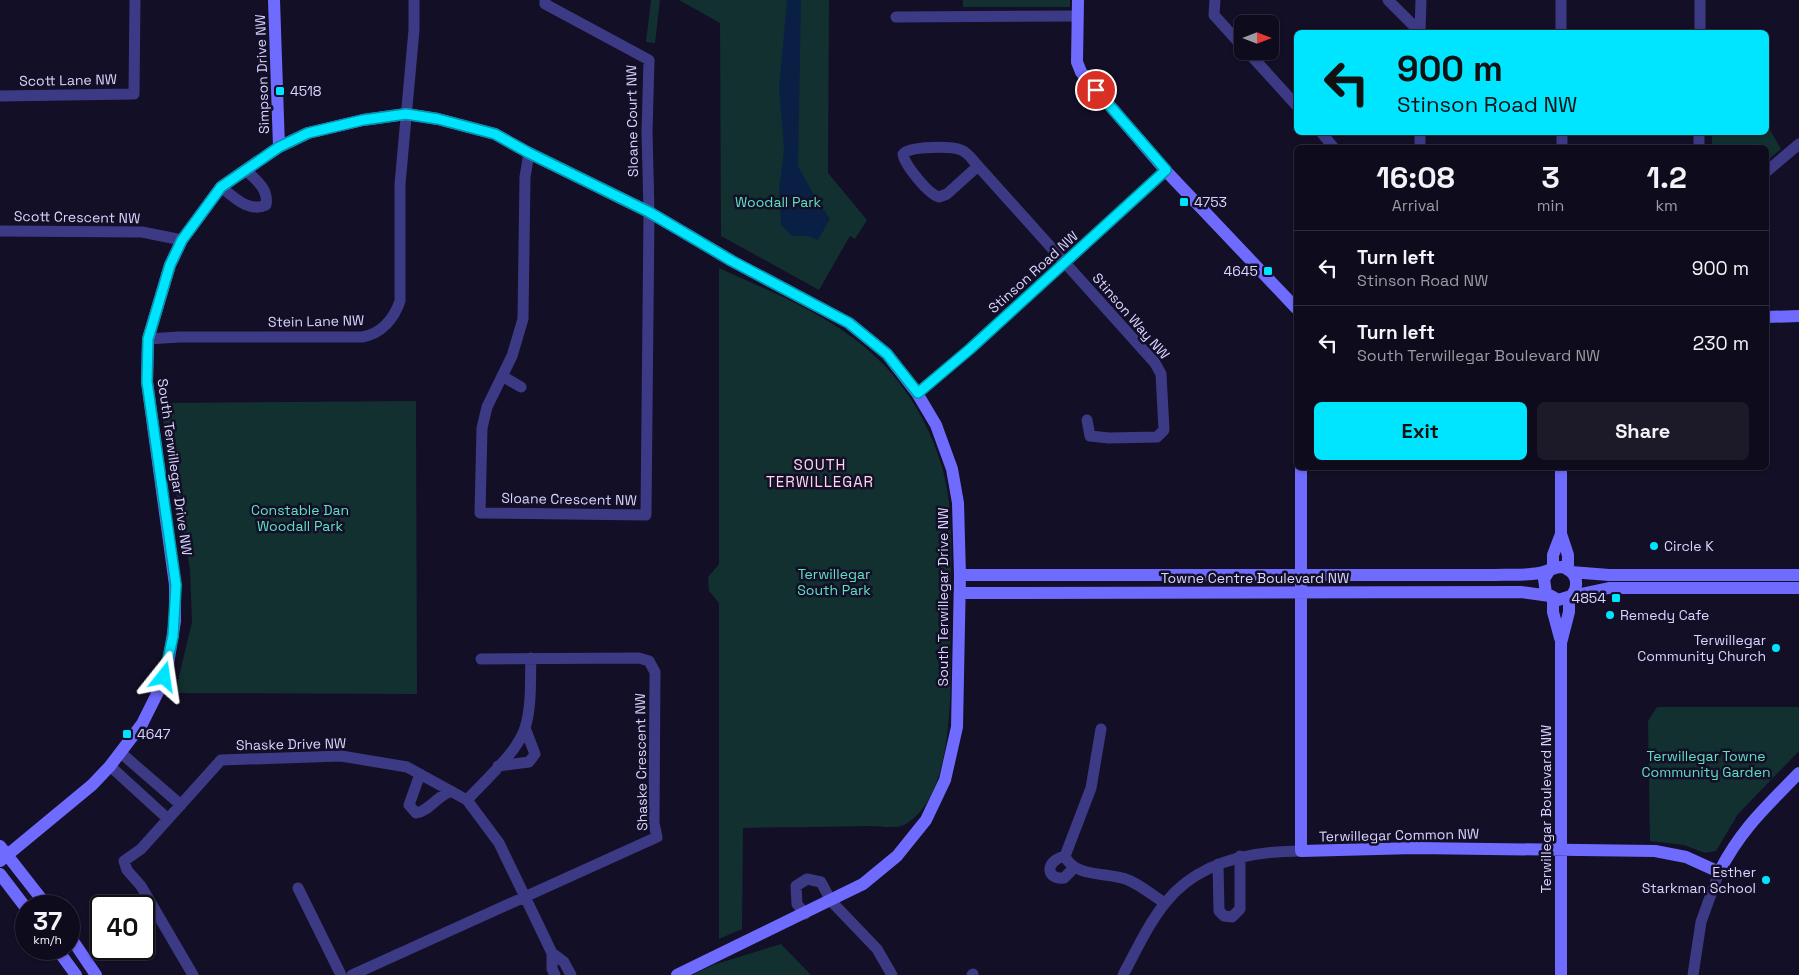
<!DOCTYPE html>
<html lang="en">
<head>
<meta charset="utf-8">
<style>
  body { margin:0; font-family:"Space Grotesk",sans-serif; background:#1c1929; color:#f1f3f6; height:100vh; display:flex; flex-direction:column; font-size:19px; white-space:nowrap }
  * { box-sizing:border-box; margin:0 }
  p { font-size:16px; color:#9b9ba3 }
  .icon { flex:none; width:28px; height:28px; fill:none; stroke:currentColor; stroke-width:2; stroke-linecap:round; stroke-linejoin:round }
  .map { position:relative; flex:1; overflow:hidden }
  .drawer { position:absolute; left:1294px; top:145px; width:475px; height:325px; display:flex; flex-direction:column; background:#0e0b1c; border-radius:8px; box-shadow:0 1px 4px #0004,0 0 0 1px #2e2b3b }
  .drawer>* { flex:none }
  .hud { position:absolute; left:1294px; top:30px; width:475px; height:105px; border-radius:8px; box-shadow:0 1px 4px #0004,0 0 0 1px #2e2b3b; background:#00e5ff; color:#111; overflow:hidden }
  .needle { width:32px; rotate:90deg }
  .controls { position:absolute; left:1234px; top:15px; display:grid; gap:10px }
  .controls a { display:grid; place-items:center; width:45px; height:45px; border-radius:8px; background:#0e0b1c; box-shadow:0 1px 4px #0004,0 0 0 1px #2e2b3b; font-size:25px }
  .speed { position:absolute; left:15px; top:895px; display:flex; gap:10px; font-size:25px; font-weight:700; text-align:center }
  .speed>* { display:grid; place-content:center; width:65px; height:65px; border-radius:50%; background:#0e0b1c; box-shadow:0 1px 4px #0004,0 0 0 1px #2e2b3b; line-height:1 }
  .speed small { font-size:12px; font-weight:400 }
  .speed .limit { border:2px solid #111; border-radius:8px; background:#fff; color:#111 }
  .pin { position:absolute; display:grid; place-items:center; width:42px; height:42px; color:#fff; margin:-21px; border:2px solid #fff; border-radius:50%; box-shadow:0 1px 5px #0007 }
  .me { position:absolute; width:55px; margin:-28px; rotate:15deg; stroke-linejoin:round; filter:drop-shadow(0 0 4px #0008) }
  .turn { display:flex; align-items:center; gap:18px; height:105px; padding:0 20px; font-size:22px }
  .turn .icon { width:65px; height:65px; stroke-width:2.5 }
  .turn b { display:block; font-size:35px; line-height:42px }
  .eta { display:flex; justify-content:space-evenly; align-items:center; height:85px; text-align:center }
  .eta b { font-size:30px; font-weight:800; line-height:35px }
  .primary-button { display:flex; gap:10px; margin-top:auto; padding:10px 20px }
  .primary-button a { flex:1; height:58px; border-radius:8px; background:#00e5ff; color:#111; font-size:20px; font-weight:800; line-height:58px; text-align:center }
  .primary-button a+a { background:#1c1929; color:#f1f3f6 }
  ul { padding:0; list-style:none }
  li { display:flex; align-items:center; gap:15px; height:75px; padding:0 20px; border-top:1px solid #2e2b3b }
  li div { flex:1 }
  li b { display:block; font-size:19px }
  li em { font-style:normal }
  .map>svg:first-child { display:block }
  .green { fill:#12302f }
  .water { fill:#0a1f44 }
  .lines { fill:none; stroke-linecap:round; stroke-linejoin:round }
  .street { stroke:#3d3a85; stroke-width:11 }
  .secondary { stroke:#6f6bff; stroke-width:12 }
  .route-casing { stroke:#0095a6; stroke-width:12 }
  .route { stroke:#00e5ff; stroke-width:9 }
  .poi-dot { fill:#00e5ff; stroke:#130f26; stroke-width:2 }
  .labels { text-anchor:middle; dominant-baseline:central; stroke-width:5; stroke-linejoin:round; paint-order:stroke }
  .street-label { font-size:14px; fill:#d9d4ff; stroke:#130f26 }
  .poi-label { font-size:14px; fill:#d9d4ff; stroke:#130f26; text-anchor:start }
  .park-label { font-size:14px; fill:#5fe0c0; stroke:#130f26 }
  .neighbourhood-label { font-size:15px; letter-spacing:1px; fill:#ffd6f0; stroke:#130f26 }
</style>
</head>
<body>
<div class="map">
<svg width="1799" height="975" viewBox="0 0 1799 975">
  <rect width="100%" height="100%" fill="#130f26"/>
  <path class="green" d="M 651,0 L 660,0 L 655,43 L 646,42 Z
    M 679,0 L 829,0 L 828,173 L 867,220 L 855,239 L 850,236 L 819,290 L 721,236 L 720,23 Z
    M 963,0 L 1070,0 L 1070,7 L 963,7 Z
    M 1766,123 L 1781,149 L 1766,162 L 1766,148 L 1712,147 L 1712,133 L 1766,132 Z
    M 719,268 C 796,303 871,331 916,407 C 933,436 946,470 949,503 C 953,539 951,577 950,613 C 950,667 960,795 904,825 C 896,829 880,826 870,826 C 828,827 786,827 743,828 L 742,929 L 719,939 L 719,603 L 709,591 L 708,577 L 719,564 Z
    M 416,401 L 417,694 L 175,693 L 192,622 L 190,569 L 160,403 Z
    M 1657,707 L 1799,707 L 1799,751 L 1738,814 L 1716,851 L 1705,853 L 1684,845 L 1650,841 L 1648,721 Z
    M 781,944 L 811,975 L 692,975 L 713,965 Z"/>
  <path class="water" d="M 787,0 L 801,0 L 798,166 L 816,199 L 830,219 L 818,240 L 808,236 L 792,236 L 781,225 L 779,190 L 784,149 L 779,89 Z"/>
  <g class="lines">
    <path class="street" d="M 1215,0 L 1214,15 L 1242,46
      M 1388,0 L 1420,32
      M 1561,0 L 1561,32
      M 896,17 L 1078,16
      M 1420,32 L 1421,0
      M 1700,32 L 1700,0
      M 1247,51 L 1296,105
      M 0,96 L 134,94 L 135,0
      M 1321,132 L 1334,148
      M 1562,132 L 1562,148
      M 1420,148 L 1420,132
      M 1699,148 L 1699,132
      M 529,153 L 525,177 L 523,319 L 512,356 L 487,407 L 482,428 L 480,513 L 646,515 L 649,212 L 647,132 L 649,60 L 545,4 L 545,0
      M 978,166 L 947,194 L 939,197 C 928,194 904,164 903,154 C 910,146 951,146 961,150 C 968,152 973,161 978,166 L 1155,363 L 1161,374 L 1164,430 L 1157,437 L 1109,438 L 1090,436 L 1087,420
      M 1766,172 L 1799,144
      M 221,187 C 234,197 249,213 266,205 C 269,189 256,180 246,170
      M 0,231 L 142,232 L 182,240
      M 148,339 L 179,337 L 362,337 C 381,334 394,319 400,301 L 400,184 L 414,30 L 414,0
      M 502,376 L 521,387
      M 917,393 L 970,349 L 1166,171
      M 1101,729 L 1091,788 L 1065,856 C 1074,878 1109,872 1128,880 C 1141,885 1153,896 1165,903
      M 121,753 L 181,805
      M 110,766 L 168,819
      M 498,766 L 529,762 L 535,754 L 525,728
      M 420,774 L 409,805 L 416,813 C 428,812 437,796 451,791
      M 467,800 C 485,780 517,753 525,728 C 532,706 530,680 531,658
      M 1065,856 C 1044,861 1046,880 1064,878 L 1074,868
      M 1218,864 L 1219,911 L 1224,916 L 1232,917 L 1240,909 L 1240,856
      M 298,888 L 341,975
      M 805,914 L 797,904 L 796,886 L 807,879 L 821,882 L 831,901 L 877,949 L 892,975
      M 552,953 L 552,969 L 555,975
      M 193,975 L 141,886 L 127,870 L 124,861 L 141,849 L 221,760 L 341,756 L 407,767 L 467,800 L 499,843 L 552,953 L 564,962 L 571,975
      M 352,975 L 657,837 L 654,823 L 655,672 L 649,661 L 639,658 L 481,659
      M 972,975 L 973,974
      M 1123,975 C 1136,951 1148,924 1166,902 C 1199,861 1251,851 1301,851
      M 1693,975 L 1701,922 L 1719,872"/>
    <path class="secondary" d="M 274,0 L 279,147
      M 1078,0 L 1077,62 L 1081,72 L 1166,171 L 1296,308
      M 1766,317 L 1799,316
      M 1301,468 L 1301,851 L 1415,848 L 1655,851 L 1686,857 L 1719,872 C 1742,828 1765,808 1799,773
      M 1561,468 L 1561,534 L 1568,555 L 1568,570
      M 1553,569 L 1553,555 L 1561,534
      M 1571,572 L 1609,575 L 1799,575
      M 960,575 L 1492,575 C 1507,574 1524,576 1539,573 C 1546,572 1554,567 1561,567 C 1577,569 1580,586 1571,596 L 1558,600 L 1546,593 L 1544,579 L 1549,571
      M 960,593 L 1521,592 L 1550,596
      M 1571,596 L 1609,588 L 1799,588
      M 1553,598 L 1553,612 L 1560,638
      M 0,846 L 47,906
      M 0,861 L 92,785 L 110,766 L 142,724 L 159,690 L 168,664 L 175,621 L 175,585 L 147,382 L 148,339 L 170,265 L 182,240 L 221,187 L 279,147 L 308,133 L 363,120 L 406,114 L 438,119 L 495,134 L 529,153 L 649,212 L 732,261 L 849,323 L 887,354 L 917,393 L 936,425 L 952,469 L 958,503 L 960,575 L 957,727 L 945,780 L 926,820 L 897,856 L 863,884 L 677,975
      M 0,874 L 26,908
      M 69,935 L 96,975
      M 57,949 L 76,975
      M 1561,975 L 1561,643 L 1569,612 L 1569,597"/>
  </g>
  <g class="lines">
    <g class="route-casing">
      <path id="route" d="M 164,677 L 173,636 L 176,585 L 147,382 L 148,339 L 170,265 L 182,240 L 221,187 L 279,147 L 308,133 L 363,120 L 406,114 L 438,119 L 495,134 L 529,153 L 649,212 L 732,261 L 849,323 L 887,354 L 918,393 L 970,349 L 1166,170 L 1096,90"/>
    </g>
    <use href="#route" class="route"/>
  </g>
  <g class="poi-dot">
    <rect x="275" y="86" width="10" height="10" rx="2.5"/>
    <rect x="1179" y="197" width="10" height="10" rx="2.5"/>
    <rect x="1263" y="266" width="10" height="10" rx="2.5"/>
    <circle cx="1654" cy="546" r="5"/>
    <rect x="1611" y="593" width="10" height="10" rx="2.5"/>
    <circle cx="1610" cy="615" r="5"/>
    <circle cx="1776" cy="648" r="5"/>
    <rect x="122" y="729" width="10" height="10" rx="2.5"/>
    <circle cx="1766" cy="880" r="5"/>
  </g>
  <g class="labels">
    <g class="street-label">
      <text transform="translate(262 74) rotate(-92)">Simpson Drive NW</text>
      <text transform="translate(68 80) rotate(-1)">Scott Lane NW</text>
      <text transform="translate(632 121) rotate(-91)">Sloane Court NW</text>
      <text transform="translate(77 217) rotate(1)">Scott Crescent NW</text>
      <text transform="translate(1033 272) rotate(-42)">Stinson Road NW</text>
      <text transform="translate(1131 316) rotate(49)">Stinson Way NW</text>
      <text transform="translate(316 321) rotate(-1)">Stein Lane NW</text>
      <text transform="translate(175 467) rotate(82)">South Terwillegar Drive NW</text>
      <text transform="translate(569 499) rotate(1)">Sloane Crescent NW</text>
      <text x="1255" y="578">Towne Centre Boulevard NW</text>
      <text transform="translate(943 597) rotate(-90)">South Terwillegar Drive NW</text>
      <text transform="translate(291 744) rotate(-1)">Shaske Drive NW</text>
      <text transform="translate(641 762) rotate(-91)">Shaske Crescent NW</text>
      <text transform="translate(1546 809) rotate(-90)">Terwillegar Boulevard NW</text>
      <text transform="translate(1399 835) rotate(-1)">Terwillegar Common NW</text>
    </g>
    <g class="poi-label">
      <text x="290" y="91">4518</text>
      <text x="1194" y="202">4753</text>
      <text x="1258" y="271" text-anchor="end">4645</text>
      <text x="1664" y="546">Circle K</text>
      <text x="1606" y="598" text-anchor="end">4854</text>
      <text x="1620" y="615">Remedy Cafe</text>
      <text x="1766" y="640" text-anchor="end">Terwillegar<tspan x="1766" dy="16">Community Church</tspan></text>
      <text x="137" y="734">4647</text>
      <text x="1756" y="872" text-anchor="end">Esther<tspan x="1756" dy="16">Starkman School</tspan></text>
    </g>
    <g class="park-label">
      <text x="778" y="202">Woodall Park</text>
      <text x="300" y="510">Constable Dan<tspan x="300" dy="16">Woodall Park</tspan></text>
      <text x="834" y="574">Terwillegar<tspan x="834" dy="16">South Park</tspan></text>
      <text x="1706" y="756">Terwillegar Towne<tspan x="1706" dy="16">Community Garden</tspan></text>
    </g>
    <g class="neighbourhood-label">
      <text x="820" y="464">SOUTH<tspan x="820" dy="17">TERWILLEGAR</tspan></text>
    </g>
  </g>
</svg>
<div class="controls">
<a><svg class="needle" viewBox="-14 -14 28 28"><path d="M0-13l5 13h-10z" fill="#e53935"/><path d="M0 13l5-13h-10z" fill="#9b9ba3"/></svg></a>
</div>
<div class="speed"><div>37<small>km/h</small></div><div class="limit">40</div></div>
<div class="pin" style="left:1096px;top:90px;background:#d93025"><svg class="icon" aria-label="arrive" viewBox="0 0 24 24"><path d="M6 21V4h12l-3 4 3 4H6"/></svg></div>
<svg class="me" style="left:164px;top:677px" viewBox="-20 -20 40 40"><path d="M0-17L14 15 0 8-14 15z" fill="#00e5ff" stroke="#fff" stroke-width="4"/></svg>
<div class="hud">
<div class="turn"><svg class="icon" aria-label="left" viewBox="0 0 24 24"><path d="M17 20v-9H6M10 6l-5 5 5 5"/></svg><div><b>900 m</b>Stinson Road NW</div></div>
</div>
<section class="drawer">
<div class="eta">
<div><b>16:08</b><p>Arrival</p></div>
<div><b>3</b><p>min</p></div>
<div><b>1.2</b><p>km</p></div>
</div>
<ul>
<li><svg class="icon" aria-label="left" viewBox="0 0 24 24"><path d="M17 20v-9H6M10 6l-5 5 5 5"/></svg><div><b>Turn left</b><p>Stinson Road NW</p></div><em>900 m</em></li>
<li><svg class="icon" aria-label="left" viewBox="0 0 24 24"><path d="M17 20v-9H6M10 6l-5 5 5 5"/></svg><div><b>Turn left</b><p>South Terwillegar Boulevard NW</p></div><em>230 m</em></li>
</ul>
<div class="primary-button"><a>Exit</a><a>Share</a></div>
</section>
</div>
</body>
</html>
